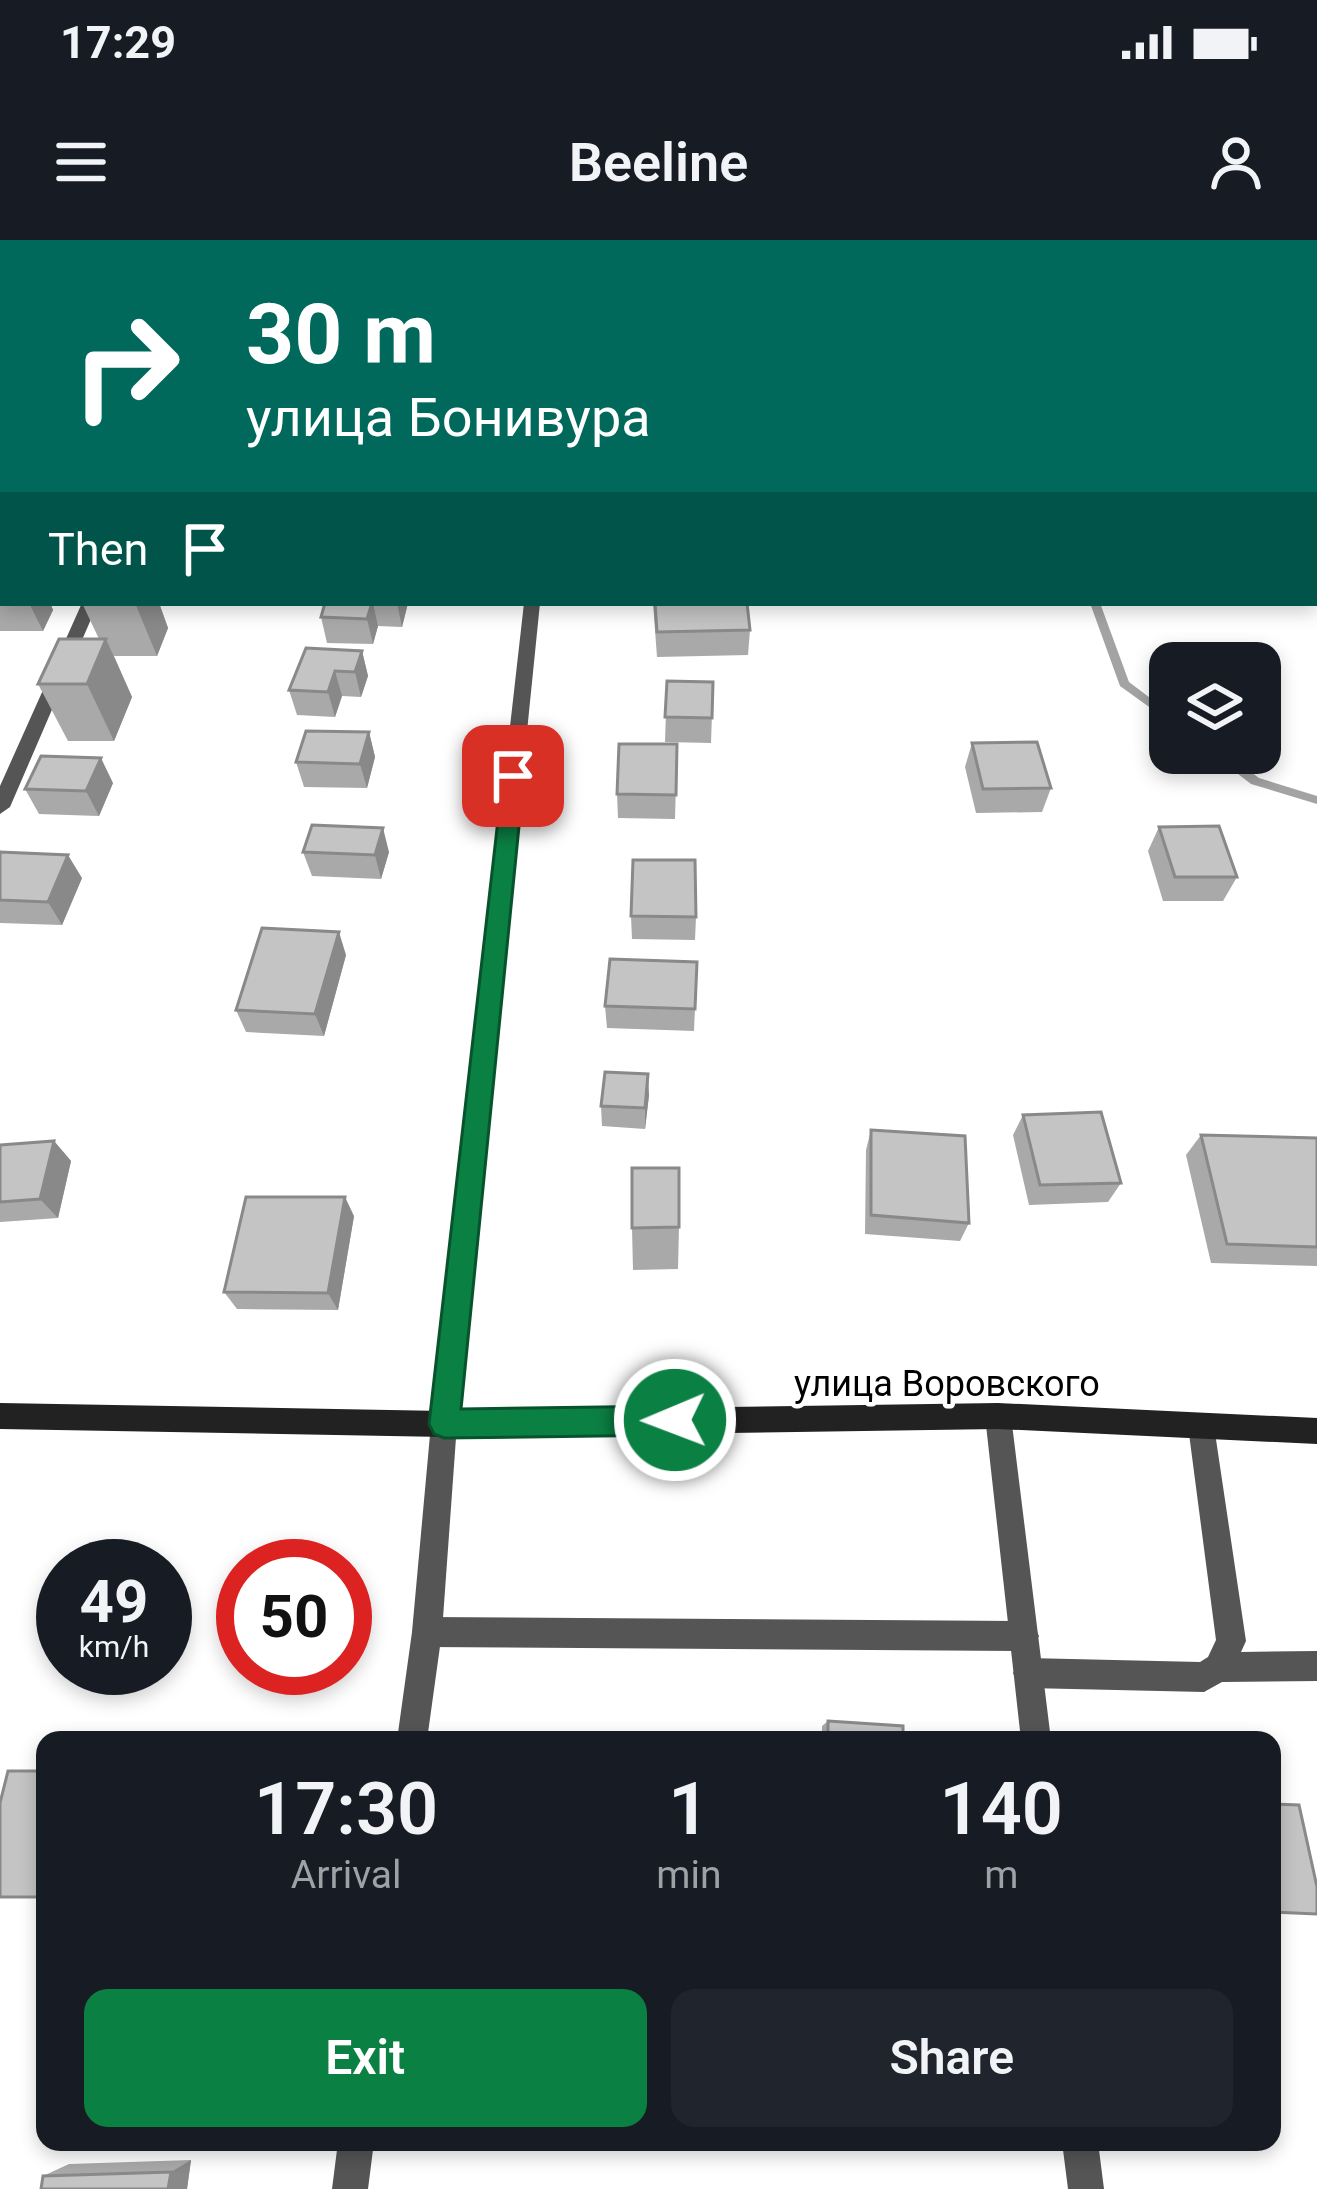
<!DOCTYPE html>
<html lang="en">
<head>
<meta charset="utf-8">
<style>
  body { margin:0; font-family:Roboto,sans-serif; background:#20242c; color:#f1f3f6; height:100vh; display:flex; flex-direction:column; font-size:45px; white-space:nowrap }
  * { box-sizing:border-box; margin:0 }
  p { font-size:39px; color:#9ea1a6 }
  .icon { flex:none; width:66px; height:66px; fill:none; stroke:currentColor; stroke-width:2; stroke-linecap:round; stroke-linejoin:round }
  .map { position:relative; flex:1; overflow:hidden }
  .details { position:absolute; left:36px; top:1491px; width:1245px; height:420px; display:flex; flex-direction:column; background:#171b24; border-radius:24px; box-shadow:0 6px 18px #0003 }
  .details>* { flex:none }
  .hud { position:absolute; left:0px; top:0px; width:1317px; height:366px; box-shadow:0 6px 18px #0003; background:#00695c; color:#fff; overflow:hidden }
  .buttons { position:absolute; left:1149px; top:402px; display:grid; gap:24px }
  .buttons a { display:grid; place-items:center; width:132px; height:132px; border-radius:24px; background:#171b24; box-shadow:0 6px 18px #0003; font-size:60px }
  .speed { position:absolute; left:36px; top:1299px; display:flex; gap:24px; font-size:60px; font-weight:700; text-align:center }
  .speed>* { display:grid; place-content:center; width:156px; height:156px; border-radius:50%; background:#171b24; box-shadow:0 6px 18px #0003; line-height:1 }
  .speed small { font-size:30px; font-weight:400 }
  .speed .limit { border:18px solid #d22; background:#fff; color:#111 }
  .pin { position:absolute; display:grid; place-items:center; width:102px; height:102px; color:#fff; margin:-51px; border-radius:24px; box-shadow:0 6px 18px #0006 }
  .me { position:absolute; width:132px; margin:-66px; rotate:269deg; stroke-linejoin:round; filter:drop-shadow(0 0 9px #0008) }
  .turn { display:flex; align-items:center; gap:42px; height:252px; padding:0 48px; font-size:54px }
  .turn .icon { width:156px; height:156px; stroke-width:2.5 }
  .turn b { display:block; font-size:84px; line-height:102px }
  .then { display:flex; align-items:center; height:114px; padding:0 48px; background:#0003; gap:24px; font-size:45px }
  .eta { display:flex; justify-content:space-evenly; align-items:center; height:204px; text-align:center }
  .eta b { font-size:72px; font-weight:600; line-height:84px }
  .primary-button { display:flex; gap:24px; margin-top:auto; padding:24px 48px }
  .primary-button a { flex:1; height:138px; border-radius:24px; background:#0b8043; color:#fff; font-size:48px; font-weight:600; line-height:138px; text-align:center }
  .primary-button a+a { background:#20242c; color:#f1f3f6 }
  .status { display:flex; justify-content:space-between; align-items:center; height:84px; padding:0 60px; background:#171b24; direction:ltr }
  .status svg { height:33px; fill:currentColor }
  header { display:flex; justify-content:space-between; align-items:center; height:156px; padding:0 48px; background:#171b24; font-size:54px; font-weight:600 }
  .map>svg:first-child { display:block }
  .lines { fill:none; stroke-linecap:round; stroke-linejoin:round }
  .stream { fill:#a3a3a3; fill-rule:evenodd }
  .service { fill:#555; fill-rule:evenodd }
  .minor { fill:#555; fill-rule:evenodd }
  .tertiary { fill:#555; fill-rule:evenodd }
  .secondary { fill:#222; fill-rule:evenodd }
  .wall { fill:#a9a9a9 }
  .shaded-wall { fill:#898989 }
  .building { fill:#c4c4c4; stroke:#898989; stroke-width:3 }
  .route { fill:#0b8043; stroke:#07532c; stroke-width:3 }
  .labels { text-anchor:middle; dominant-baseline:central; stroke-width:9; stroke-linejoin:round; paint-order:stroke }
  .street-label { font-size:36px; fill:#000; stroke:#fff }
</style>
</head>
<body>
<div class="status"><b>17:29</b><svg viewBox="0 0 49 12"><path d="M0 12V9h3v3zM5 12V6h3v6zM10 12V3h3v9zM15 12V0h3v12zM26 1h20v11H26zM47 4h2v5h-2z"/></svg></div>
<header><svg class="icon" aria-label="menu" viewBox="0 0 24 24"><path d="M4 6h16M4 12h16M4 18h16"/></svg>Beeline<svg class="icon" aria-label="person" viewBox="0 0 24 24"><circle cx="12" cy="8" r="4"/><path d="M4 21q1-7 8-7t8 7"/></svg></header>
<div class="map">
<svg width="1317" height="1949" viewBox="0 0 1317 1949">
  <rect width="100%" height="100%" fill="#fff"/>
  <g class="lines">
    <path class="stream" d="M 804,0 L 812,0 L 813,3 L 805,3 Z
      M 1090,363 L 1100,363 L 1129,442 L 1170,473 L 1170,482 L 1120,446 Z
      M 1211,513 L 1225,513 L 1259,538 L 1317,556 L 1317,564 L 1251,544 Z"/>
    <path class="service" d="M 1201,1173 L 1210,1177 L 1214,1186 L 1246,1401 L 1241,1412 L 1317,1411 L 1317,1441 L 1222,1442 L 1204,1452 L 1028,1448 L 1018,1443 L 1013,1433 L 1018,1423 L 1028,1418 L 1200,1422 L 1208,1417 L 1216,1400 L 1188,1186 L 1192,1177 Z
      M 427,1377 L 1024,1381 L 1034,1386 L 1039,1396 L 1034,1406 L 1024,1411 L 427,1407 L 417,1402 L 412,1392 L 417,1382 Z"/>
    <path class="minor" d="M 241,0 L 253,0 L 254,3 L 242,3 Z
      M 558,0 L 570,0 L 570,3 L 558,3 Z
      M 1314,48 L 1317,49 L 1317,57 L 1314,56 Z
      M 82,363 L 98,363 L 10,567 L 0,574 L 0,546 Z
      M 524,363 L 540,363 L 457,1184 L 442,1392 L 427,1500 L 397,1500 L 412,1392 L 431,1184 Z
      M 998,1163 L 1007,1167 L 1011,1176 L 1051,1500 L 1021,1500 L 985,1176 L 989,1167 Z
      M 338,1902 L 374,1902 L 368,1949 L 332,1949 Z
      M 1062,1902 L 1098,1902 L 1104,1949 L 1068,1949 Z"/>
    <path class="tertiary" d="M 1255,0 L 1267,0 L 1269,3 L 1257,3 Z
      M 1314,95 L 1317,96 L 1317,108 L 1314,107 Z"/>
    <path class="secondary" d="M 0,1163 L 444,1171 L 998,1163 L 1317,1178 L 1317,1204 L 998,1189 L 444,1197 L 0,1189 Z"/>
  </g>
  <path class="wall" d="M 69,0 L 121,0 L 120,3 L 70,3 Z
    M 170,0 L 219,0 L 218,3 L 170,3 Z
    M 632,0 L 667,0 L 667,3 L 633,3 Z
    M 1140,0 L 1210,0 L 1209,3 L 1141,3 Z
    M 0,18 L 3,18 L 3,62 L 0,62 Z
    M 1314,216 L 1317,216 L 1317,268 L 1314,268 Z
    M 0,263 L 3,263 L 3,363 L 50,363 L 53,370 L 43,391 L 0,391 Z
    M 1317,328 L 1317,353 L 1314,348 L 1314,334 Z
    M 82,363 L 159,363 L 168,388 L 157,416 L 114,416 L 132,457 L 114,501 L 68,501 L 38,444 L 99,399 Z
    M 325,363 L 408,363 L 402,387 L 378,386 L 373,404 L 327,403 L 321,377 Z
    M 653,363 L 747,363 L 750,390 L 748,415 L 657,417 Z
    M 362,411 L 368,436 L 361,457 L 342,456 L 335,477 L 297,475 L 289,450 Z
    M 667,441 L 713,442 L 711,503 L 665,502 Z
    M 369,492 L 375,517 L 367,548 L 304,547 L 296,522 Z
    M 972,503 L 1051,548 L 1042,572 L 976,573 L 965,527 Z
    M 677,504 L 675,579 L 618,578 L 617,554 Z
    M 113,543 L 99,576 L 39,574 L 25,549 Z
    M 1159,587 L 1237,637 L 1223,661 L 1163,661 L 1148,611 Z
    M 0,612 L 82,638 L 62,685 L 0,683 Z
    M 303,612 L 389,612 L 381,639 L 312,636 Z
    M 631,676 L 696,677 L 695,700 L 632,699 Z
    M 346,715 L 324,796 L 246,792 L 236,770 Z
    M 697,722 L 694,791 L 607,788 L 605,766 Z
    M 649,855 L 645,889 L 602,886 L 601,866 Z
    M 1023,875 L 1121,943 L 1108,962 L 1029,965 L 1013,895 Z
    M 871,890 L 969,983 L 960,1001 L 865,994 L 866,910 Z
    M 1201,895 L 1317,898 L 1317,1026 L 1211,1023 L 1186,915 Z
    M 54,901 L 71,921 L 58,978 L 0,982 L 0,905 Z
    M 354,976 L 338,1070 L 237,1069 L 224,1052 Z
    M 679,987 L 678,1029 L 633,1030 L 632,988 Z
    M 828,1481 L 903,1500 L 822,1500 L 822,1486 Z
    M 191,1920 L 187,1949 L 41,1949 L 43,1936 L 69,1924 Z"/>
  <path class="shaded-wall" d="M 29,363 L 50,363 L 53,370 L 43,391 Z
    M 135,363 L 159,363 L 168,388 L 157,416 Z
    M 373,363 L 378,386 L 373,404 L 367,379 Z
    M 397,363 L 408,363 L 402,387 Z
    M 106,399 L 132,457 L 114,501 L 87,444 Z
    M 362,411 L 368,436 L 361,457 L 355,432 Z
    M 335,431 L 342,456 L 335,477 L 328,452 Z
    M 369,492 L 375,517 L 367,548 L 360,524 Z
    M 101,518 L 113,543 L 99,576 L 86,551 Z
    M 383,588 L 389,612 L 381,639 L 375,615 Z
    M 68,615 L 82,638 L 62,685 L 48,662 Z
    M 339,692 L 346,715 L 324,796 L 315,774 Z
    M 648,834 L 649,855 L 645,889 L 645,868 Z
    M 54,901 L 71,921 L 58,978 L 40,959 Z
    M 345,957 L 354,976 L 338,1070 L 328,1053 Z
    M 191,1920 L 187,1949 L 168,1949 L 171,1932 Z"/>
  <path class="building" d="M 381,0 L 425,0 L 424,3 L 380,3 Z
    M 1314,216 L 1317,216 L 1317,243 L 1314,243 Z
    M 0,263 L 3,263 L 3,305 L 0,305 Z
    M 0,312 L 3,312 L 3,333 L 0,333 Z
    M 325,363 L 372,363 L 367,379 L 321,377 Z
    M 655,363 L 747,363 L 750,390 L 657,392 Z
    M 59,399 L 106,399 L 87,444 L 38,444 Z
    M 306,408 L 362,411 L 355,432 L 335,431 L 328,452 L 289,450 Z
    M 667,441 L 713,442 L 712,478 L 665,477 Z
    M 306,491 L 369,492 L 360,524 L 296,522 Z
    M 1037,502 L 1051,548 L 983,549 L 972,503 Z
    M 619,504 L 677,504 L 676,555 L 617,554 Z
    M 41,516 L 101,518 L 86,551 L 25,549 Z
    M 312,585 L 383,588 L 375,615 L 303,612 Z
    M 1219,586 L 1237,637 L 1175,637 L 1159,587 Z
    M 0,612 L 68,615 L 48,662 L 0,660 Z
    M 633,620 L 695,620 L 696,677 L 631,676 Z
    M 262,688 L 339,692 L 315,774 L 236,770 Z
    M 610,719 L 697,722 L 695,769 L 605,766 Z
    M 605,832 L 648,834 L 645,868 L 601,866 Z
    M 1101,872 L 1121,943 L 1040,945 L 1023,875 Z
    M 871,890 L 965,896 L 969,983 L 871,975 Z
    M 1201,895 L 1317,898 L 1317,1007 L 1227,1004 Z
    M 54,901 L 40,959 L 0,962 L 0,905 Z
    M 632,928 L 679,928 L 679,987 L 632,988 Z
    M 246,957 L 345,957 L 328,1053 L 224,1052 Z
    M 828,1481 L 903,1486 L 903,1500 L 828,1500 Z
    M 8,1531 L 45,1531 L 45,1657 L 0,1657 L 0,1563 Z
    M 1272,1564 L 1299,1565 L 1317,1647 L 1317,1674 L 1272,1672 Z
    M 171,1932 L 168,1949 L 41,1949 L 43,1936 Z"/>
  <path class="route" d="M 513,529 L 524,536 L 461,1169 L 675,1166 L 686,1170 L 690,1180 L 686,1191 L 675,1195 L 444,1198 L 434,1194 L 429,1184 L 503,536 Z"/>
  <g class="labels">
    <g class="street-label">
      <text x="947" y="1144">улица Воровского</text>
    </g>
  </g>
</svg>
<div class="buttons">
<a><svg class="icon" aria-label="layers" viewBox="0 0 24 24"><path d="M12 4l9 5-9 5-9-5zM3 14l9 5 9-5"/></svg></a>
</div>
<div class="speed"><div>49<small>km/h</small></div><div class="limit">50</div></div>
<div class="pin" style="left:513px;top:536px;background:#d93025"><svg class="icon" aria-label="arrive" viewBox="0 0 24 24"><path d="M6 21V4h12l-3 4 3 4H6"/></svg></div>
<svg class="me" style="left:675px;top:1180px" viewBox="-20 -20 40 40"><circle r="17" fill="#0b8043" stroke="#fff" stroke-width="3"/><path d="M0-11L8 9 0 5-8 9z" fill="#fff"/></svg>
<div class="hud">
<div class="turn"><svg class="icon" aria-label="right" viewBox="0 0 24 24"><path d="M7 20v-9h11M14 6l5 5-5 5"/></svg><div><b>30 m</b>улица Бонивура</div></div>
<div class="then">Then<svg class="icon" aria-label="arrive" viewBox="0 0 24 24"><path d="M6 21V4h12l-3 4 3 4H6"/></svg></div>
</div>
<section class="details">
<div class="eta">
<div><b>17:30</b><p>Arrival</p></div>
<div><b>1</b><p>min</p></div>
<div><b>140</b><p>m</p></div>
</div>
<div class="primary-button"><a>Exit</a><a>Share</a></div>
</section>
</div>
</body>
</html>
